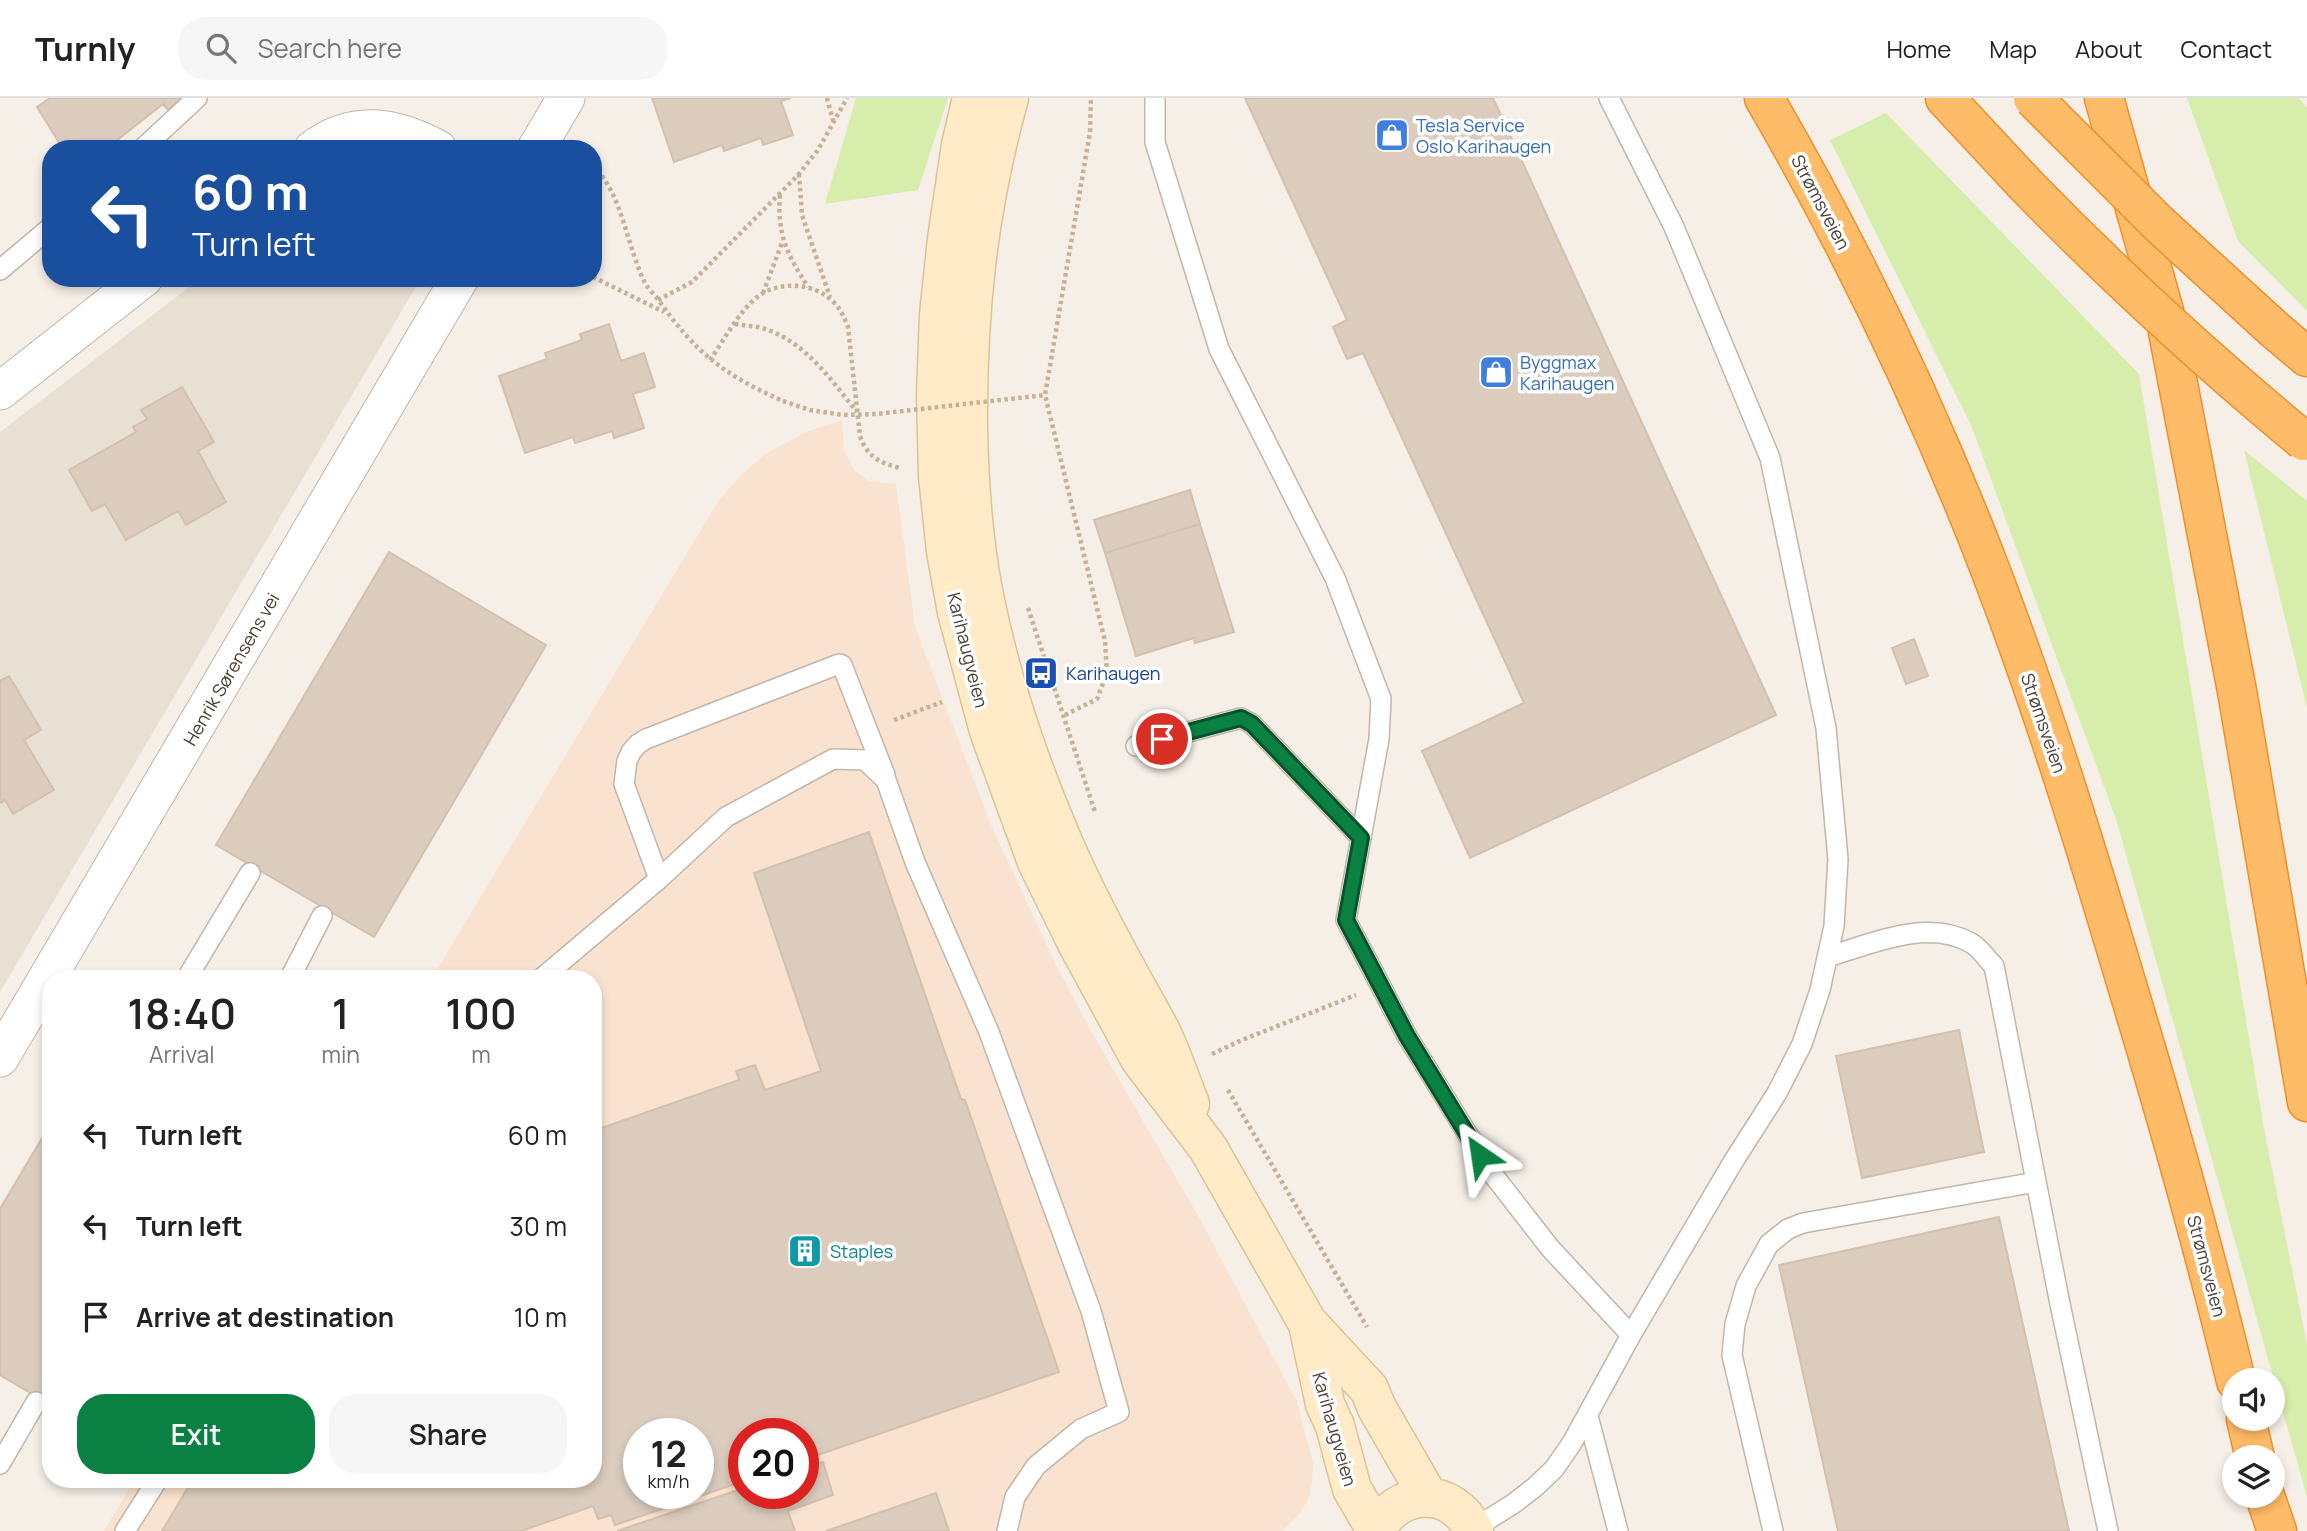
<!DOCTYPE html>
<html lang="en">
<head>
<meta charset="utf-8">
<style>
  body { margin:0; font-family:Manrope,sans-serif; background:#f6f6f6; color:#222; height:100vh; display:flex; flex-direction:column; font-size:26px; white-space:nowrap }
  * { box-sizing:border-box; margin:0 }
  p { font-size:23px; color:#767676 }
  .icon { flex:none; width:38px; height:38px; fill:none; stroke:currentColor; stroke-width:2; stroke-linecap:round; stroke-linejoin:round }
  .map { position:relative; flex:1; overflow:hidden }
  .side { position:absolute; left:42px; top:872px; width:560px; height:518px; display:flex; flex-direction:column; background:#fff; border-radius:28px; box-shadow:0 4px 10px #0003 }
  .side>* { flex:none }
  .top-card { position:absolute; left:42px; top:42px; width:560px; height:147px; border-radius:28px; box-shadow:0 4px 10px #0003; background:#1a4fa0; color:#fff; overflow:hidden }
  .fabs { position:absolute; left:2222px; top:1270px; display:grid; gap:14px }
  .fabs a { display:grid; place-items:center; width:63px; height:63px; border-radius:50%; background:#fff; box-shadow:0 4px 10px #0003; font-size:35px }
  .speed { position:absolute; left:623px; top:1320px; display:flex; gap:14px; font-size:35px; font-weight:700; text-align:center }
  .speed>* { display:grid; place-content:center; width:91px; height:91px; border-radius:50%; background:#fff; box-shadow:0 4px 10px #0003; line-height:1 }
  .speed small { font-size:18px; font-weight:400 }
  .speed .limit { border:10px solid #d22; background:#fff; color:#111 }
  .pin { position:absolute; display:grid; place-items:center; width:60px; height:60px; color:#fff; margin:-30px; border:4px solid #fff; border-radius:50%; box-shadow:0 2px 7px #0007 }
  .me { position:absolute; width:77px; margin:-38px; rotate:328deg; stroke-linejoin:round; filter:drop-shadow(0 0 5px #0008) }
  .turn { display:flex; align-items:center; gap:24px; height:147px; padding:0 35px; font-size:32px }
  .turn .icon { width:91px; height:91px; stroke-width:2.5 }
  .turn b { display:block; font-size:49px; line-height:60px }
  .eta { display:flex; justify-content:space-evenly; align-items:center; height:119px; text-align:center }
  .eta b { font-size:42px; font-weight:600; line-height:49px }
  .action { display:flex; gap:14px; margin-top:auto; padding:14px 35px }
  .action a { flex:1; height:80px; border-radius:28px; background:#0b8043; color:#fff; font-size:28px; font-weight:600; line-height:80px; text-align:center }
  .action a+a { background:#f6f6f6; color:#222 }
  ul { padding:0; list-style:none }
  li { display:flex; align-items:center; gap:21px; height:91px; padding:0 35px }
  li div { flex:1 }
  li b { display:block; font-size:26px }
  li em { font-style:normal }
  header { display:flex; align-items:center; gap:42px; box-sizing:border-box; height:98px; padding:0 35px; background:#fff; border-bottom:2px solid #e0e0e0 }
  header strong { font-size:33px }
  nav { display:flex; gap:38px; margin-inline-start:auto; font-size:24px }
  .search { width:490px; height:63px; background:#f6f6f6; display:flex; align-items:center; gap:18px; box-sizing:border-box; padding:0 24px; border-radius:28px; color:#767676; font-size:26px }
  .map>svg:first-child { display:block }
  .residential { fill:#e9e0d4 }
  .commercial { fill:#f9e3d0; fill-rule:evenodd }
  .green { fill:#d7edac }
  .building { fill:#dbccbe; stroke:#d3c0ae; stroke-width:2; fill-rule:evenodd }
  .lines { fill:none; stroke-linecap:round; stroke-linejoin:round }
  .service-casing { stroke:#c1b6a8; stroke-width:22 }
  .minor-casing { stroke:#c1b6a8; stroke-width:39 }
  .secondary-casing { stroke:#ddc294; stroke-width:41 }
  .motorway-casing { stroke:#ec8f2a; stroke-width:41 }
  .path { stroke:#c5b098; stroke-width:4.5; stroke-dasharray:3.5 3.5; stroke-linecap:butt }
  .service { stroke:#fff; stroke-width:19 }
  .minor { stroke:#fff; stroke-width:37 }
  .secondary { stroke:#ffebc7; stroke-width:38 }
  .motorway { stroke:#ffbc68; stroke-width:38 }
  .motorway-bridge-casing { stroke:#ec8f2a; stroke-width:41; stroke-linecap:butt }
  .path-bridge { stroke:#c5b098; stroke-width:4.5; stroke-dasharray:3.5 3.5; stroke-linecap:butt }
  .motorway-bridge { stroke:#ffbc68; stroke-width:38 }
  .route-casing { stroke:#07532c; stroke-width:18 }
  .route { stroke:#0b8043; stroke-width:12 }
  .labels { text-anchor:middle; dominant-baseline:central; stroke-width:7; stroke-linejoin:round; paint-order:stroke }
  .shop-label { font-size:18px; fill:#366cbe; stroke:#fff; text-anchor:start }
  .street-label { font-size:18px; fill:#493f35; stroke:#fff }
  .transit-label { font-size:18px; fill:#164399; stroke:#fff; text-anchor:start }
  .culture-label { font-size:18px; fill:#0d838f; stroke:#fff; text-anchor:start }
</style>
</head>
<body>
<header>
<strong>Turnly</strong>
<div class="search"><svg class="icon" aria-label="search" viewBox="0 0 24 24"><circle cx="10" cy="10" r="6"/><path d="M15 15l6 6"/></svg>Search here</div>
<nav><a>Home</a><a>Map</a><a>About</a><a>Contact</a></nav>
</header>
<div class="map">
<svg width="2307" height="1433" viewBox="0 0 2307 1433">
  <rect width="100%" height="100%" fill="#f5efe7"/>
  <path class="residential" d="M 201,180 L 421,180 L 0,894 L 0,334 Z"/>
  <path class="commercial" d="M 842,322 L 844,352 L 855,373 L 869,383 L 896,386 L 915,529 L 992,729 L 1056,867 L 1091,933 L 1201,1123 L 1297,1304 L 1313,1365 L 1312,1385 L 1308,1402 L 1300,1415 L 1282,1433 L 104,1433 L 135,1381 L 593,1381 L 593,880 L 432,880 L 719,402 L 740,378 L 765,356 L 806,334 ZM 639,1335 L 698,1335 L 698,1395 L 639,1395 ZM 744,1335 L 803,1335 L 803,1395 L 744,1395 Z"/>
  <path class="green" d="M 856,0 L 948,0 L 918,92 L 825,106 Z
    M 2187,0 L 2299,0 L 2307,10 L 2307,213 L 2238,143 Z
    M 1886,15 L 2139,276 L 2264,1031 L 2307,1247 L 2307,1399 L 2116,721 L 1971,327 L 1830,42 Z
    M 2244,352 L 2307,403 L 2307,610 Z"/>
  <path class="building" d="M 50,0 L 178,0 L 180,2 L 168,12 L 163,6 L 111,47 L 114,51 L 63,51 L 37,9 Z
    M 652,0 L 791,0 L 781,3 L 793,37 L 763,47 L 761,40 L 724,53 L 722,47 L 674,64 Z
    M 1245,0 L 1493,0 L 1776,617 L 1470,760 L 1422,653 L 1524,605 L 1363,255 L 1347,261 L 1333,229 L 1347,222 Z
    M 609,226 L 621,263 L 644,255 L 655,289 L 633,296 L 644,330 L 614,340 L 612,333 L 575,345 L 573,339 L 525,355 L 499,278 L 547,261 L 545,255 L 582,242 L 580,236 Z
    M 182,289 L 214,344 L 198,353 L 226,404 L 186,427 L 178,413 L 126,442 L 105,406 L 92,413 L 69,372 L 136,334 L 133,329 L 147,321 L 141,312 Z
    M 1190,392 L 1200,426 L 1105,455 L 1094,422 Z
    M 1200,426 L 1234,534 L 1195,545 L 1194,540 L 1136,558 L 1105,455 Z
    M 389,454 L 546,547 L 374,839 L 216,747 Z
    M 1914,541 L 1928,578 L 1906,586 L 1892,550 Z
    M 9,578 L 41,632 L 24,642 L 54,692 L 13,716 L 5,702 L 0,705 L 0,583 Z
    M 869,734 L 961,1001 L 965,1002 L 1059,1274 L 803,1362 L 803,1335 L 744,1335 L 744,1383 L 615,1427 L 611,1417 L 598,1421 L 593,1408 L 521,1433 L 162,1433 L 193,1381 L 593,1381 L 593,1033 L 739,982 L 736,973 L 755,967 L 765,992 L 821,973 L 754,775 ZM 639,1335 L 698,1335 L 698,1395 L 639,1395 Z
    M 1959,932 L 1984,1054 L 1862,1080 L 1836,958 Z
    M 51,1025 L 51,1307 L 0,1277 L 0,1111 Z
    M 1999,1119 L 2069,1433 L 1838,1433 L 1779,1167 Z
    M 823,1364 L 833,1397 L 788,1413 L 795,1433 L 617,1433 L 744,1390 L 744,1395 L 803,1395 L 803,1371 Z
    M 936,1395 L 949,1433 L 826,1433 Z"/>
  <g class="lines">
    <g class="service-casing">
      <path id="service" d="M 1155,0 L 1155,44 L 1219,251 L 1335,480 L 1381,601 L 1379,641 L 1346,822 L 1407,938 L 1491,1074 L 1550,1150 L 1631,1237
        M 142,51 L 197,0
        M 0,172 L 51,129
        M 1136,648 L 1241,620 L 1252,626 L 1361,740
        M 659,781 L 624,686 L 627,663 L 631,654 L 638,646 L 646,641 L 839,566 L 842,567 L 885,677
        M 1827,859 C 1871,846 1927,820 1971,845 C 1980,850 1987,861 1994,868 L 2059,1201 L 2108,1433
        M 187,880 L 250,775
        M 290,880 L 322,818
        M 542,880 L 659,781 L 726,719 L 833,661 L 865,662 L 886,682 L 915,764 L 989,934 L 1091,1213 L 1119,1314 L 1081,1331 L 1036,1368 L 1015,1399 L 1007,1433
        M 1588,1318 L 1618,1433
        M 0,1366 L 36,1304
        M 1473,1431 L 1513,1406 L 1535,1389 L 1554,1371 L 1572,1345 L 1631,1237 L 1733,1064 L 1777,995 L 1802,946 L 1820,892 L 1834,828 L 1838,761 L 1826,630 L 1770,360 L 1674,129 L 1609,0
        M 125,1433 L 158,1381
        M 1773,1433 L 1732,1257 L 1735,1226 L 1746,1188 L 1769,1146 L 1788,1131 L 1803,1125 L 2036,1084"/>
    </g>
    <g class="minor-casing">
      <path id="minor" d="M 313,51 C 354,20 395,28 438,51
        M 536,51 L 566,0
        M 0,293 L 144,180
        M 0,960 L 460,180"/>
    </g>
    <g class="secondary-casing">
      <path id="secondary" d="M 972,0 L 961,47 L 947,141 L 939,217 L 936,296 L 938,378 L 946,453 L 957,514 L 989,633 L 1037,764 L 1077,845 L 1140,961 L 1208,1050 L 1307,1224 L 1369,1291 L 1377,1310 L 1429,1400
        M 1009,0 C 978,112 967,213 968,329 C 969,385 973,443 984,498 C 1001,583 1029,665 1063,744 C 1082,788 1104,830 1127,872 C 1140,897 1156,921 1167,947 C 1175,966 1182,986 1190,1006
        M 1308,1226 L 1325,1306 L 1335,1328 L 1352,1391 L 1376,1432
        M 1375,1433 C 1398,1390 1452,1387 1474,1433"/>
    </g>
    <g class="motorway-casing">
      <path id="motorway" d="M 1764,0 C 1848,144 1922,298 1983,453 C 2038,594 2083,739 2126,884 C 2166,1016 2204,1149 2236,1283
        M 1945,0 L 2023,84
        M 2104,0 L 2164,213 L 2237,593 L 2307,1004
        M 2275,232 L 2307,259
        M 2246,1321 L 2255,1360
        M 2265,1398 L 2277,1433"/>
    </g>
    <path class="path" d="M 827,0 L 834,26
      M 593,67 C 623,98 626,145 644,183 C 647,190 653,195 657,200 C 695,254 722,276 783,303
      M 799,76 L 802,117 L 830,199
      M 780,97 C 777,137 787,156 808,189
      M 593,179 L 664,214
      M 763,195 L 782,145
      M 658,202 L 692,184 L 799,76 L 818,52 L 847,0
      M 735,226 C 746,228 758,228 768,232 C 807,246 832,283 857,314
      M 710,262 C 725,241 739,212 760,197 C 780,183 814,185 831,202 C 840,209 844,219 848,229 L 860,338 C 867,359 880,365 900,370
      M 1028,510 L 1095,714
      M 1065,617 L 1097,601 L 1107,575 L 1105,543 L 1045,297 L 1090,34 L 1091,0
      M 894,622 L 942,604
      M 1212,956 L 1242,942 L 1356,897
      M 1228,992 L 1367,1229"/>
    <use href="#service" class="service"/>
    <use href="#minor" class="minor"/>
    <use href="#secondary" class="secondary"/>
    <use href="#motorway" class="motorway"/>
    <g class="motorway-bridge-casing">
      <path id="motorway-bridge" d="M 2033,0 L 2159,126 L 2275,232
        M 2023,84 C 2112,176 2205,261 2304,343"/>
    </g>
    <path class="path-bridge" d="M 783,303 L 810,312 L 843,317 L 876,316 L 1045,297"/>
    <use href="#motorway-bridge" class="motorway-bridge"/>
  </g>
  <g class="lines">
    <g class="route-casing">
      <path id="route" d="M 1162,641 L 1241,620 L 1252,626 L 1361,740 L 1346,822 L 1407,938 L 1480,1057"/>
    </g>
    <use href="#route" class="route"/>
  </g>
  <defs>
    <g id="shop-square" transform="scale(1.75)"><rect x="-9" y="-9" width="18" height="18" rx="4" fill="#3f7fe0" stroke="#fff"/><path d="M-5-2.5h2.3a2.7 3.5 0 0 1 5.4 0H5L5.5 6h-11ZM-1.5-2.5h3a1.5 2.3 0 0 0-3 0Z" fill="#fff"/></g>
    <g id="bus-square" transform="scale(1.75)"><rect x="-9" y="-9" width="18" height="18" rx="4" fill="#1a4fb4" stroke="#fff"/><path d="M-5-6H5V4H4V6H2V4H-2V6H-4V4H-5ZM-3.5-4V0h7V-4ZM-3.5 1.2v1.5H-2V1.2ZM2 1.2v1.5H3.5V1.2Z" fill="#fff"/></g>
    <g id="building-square" transform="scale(1.75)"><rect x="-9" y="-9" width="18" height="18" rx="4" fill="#0f9aa8" stroke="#fff"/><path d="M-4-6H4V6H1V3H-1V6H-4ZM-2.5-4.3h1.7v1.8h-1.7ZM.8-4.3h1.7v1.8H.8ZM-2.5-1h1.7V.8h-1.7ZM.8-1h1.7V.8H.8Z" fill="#fff"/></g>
  </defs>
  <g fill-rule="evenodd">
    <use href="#shop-square" x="1392" y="37"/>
    <use href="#shop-square" x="1496" y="274"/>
    <use href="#bus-square" x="1041" y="575"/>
    <use href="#building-square" x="805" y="1153"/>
  </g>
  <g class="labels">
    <g class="shop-label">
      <text x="1416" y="27">Tesla Service<tspan x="1416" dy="21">Oslo Karihaugen</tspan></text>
      <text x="1520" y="264">Byggmax<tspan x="1520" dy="21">Karihaugen</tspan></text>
    </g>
    <g class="street-label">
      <text transform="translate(1821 104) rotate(62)">Strømsveien</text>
      <text transform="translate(968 552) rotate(76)">Karihaugveien</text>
      <text transform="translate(231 571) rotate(-60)">Henrik Sørensens vei</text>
      <text transform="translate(2044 625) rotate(71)">Strømsveien</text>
      <text transform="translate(2207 1168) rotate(75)">Strømsveien</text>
      <text transform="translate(1335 1331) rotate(74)">Karihaugveien</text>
    </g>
    <g class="transit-label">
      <text x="1066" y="575">Karihaugen</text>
    </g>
    <g class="culture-label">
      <text x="830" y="1153">Staples</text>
    </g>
  </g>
</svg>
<div class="fabs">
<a><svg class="icon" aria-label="sound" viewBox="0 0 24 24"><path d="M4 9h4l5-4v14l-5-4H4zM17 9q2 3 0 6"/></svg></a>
<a><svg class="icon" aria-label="layers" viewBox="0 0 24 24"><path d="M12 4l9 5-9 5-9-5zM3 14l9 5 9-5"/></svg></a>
</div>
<div class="speed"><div>12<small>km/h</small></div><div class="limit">20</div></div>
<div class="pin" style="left:1162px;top:641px;background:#d93025"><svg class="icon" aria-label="arrive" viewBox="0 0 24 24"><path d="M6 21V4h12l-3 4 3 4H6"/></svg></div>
<svg class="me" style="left:1480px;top:1057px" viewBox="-20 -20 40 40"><path d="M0-17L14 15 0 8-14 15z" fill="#0b8043" stroke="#fff" stroke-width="4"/></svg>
<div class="top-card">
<div class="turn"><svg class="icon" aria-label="left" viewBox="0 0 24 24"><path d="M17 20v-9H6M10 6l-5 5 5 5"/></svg><div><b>60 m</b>Turn left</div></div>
</div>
<section class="side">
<div class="eta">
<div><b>18:40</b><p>Arrival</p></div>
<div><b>1</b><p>min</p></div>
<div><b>100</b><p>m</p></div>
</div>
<ul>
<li><svg class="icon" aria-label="left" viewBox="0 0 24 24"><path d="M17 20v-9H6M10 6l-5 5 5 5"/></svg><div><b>Turn left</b></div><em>60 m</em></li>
<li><svg class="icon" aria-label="left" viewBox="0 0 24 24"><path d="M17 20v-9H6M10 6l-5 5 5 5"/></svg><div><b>Turn left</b></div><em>30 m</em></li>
<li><svg class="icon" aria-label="arrive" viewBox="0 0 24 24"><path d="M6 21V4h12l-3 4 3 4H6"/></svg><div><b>Arrive at destination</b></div><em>10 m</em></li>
</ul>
<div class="action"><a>Exit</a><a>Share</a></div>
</section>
</div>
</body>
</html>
